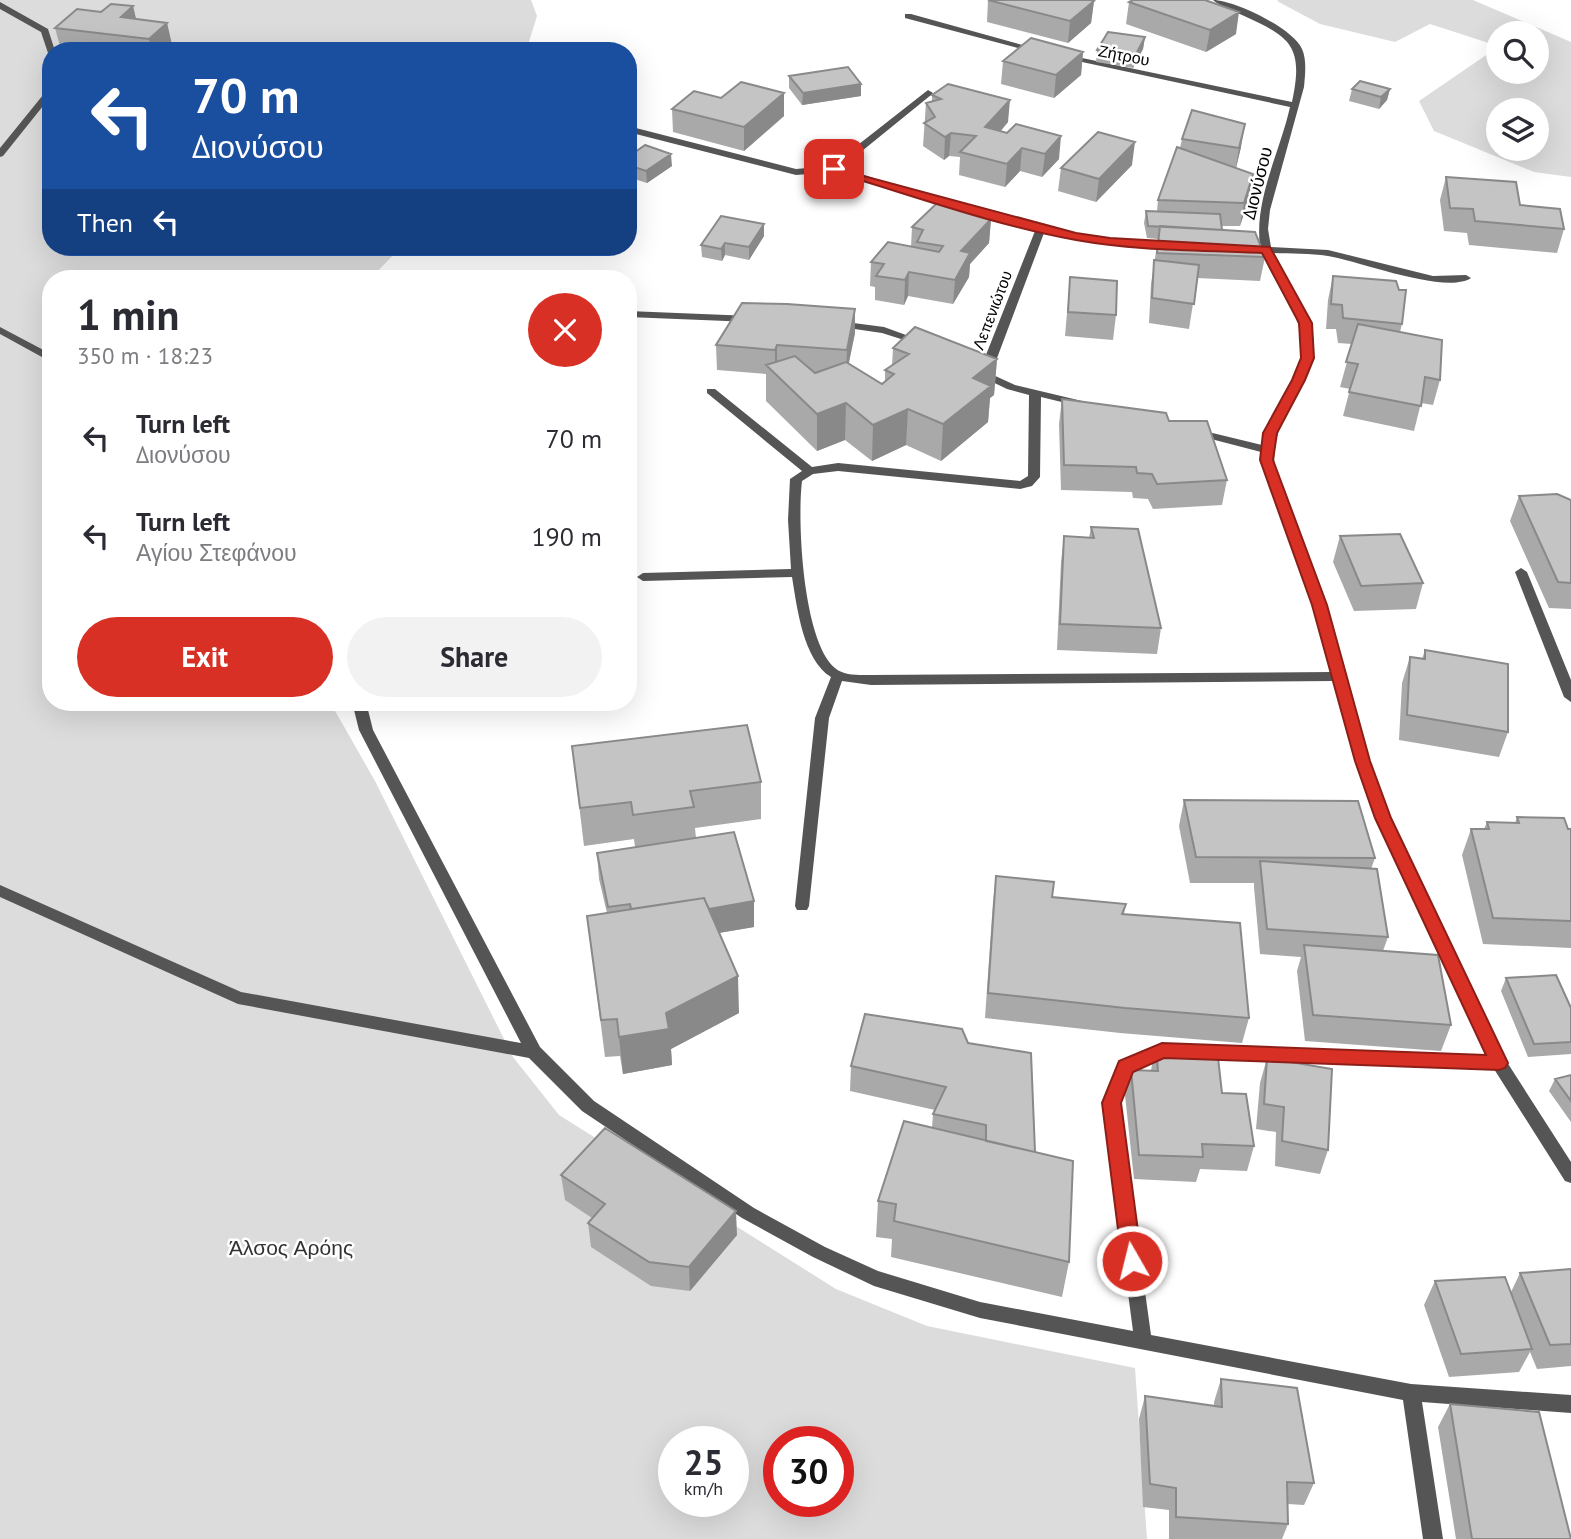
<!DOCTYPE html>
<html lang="en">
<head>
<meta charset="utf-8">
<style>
  body { margin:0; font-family:"PT Sans",sans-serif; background:#f2f2f3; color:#2b2b33; height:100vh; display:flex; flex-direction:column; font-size:26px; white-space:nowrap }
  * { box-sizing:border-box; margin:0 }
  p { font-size:23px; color:#7c7c81 }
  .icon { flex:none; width:38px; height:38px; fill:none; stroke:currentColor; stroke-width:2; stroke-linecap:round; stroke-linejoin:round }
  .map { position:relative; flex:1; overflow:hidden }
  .sheet { position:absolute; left:42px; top:270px; width:595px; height:441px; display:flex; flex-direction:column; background:#fff; border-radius:28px; box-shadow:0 7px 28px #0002 }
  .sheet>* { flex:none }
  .hud { position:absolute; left:42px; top:42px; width:595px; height:214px; border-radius:28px; box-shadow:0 7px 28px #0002; background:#1a4fa0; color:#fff; overflow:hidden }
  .tools { position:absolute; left:1486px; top:21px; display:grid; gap:14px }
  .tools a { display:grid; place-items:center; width:63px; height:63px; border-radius:50%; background:#fff; box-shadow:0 7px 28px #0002; font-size:35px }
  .speed { position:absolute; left:658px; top:1426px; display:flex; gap:14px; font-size:35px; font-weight:700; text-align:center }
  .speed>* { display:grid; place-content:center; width:91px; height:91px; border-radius:50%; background:#fff; box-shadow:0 7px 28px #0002; line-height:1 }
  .speed small { font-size:18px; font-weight:400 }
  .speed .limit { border:10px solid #d22; background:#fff; color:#111 }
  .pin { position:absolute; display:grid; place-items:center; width:60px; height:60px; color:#fff; margin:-30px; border-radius:14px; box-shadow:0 4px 10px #0006 }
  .me { position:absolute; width:77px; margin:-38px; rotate:352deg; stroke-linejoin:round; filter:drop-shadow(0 0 5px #0008) }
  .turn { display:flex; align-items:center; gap:24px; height:147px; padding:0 35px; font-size:32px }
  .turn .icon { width:91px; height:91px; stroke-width:2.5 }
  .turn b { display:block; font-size:49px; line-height:60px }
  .then { display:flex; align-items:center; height:66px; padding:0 35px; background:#0003; gap:14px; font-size:26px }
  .round { display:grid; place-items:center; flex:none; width:74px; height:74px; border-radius:37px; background:#f2f2f3 }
  .summary { display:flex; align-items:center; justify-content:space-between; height:119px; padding:0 35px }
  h1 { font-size:42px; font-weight:600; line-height:52px }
  .action { display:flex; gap:14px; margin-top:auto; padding:14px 35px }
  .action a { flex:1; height:80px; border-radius:42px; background:#d93025; color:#fff; font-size:28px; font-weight:600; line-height:80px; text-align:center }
  .action a+a { background:#f2f2f3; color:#2b2b33 }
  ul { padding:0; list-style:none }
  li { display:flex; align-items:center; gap:21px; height:98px; padding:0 35px }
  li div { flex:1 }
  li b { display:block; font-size:26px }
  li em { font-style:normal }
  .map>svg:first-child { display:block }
  .green { fill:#dcdcdc; fill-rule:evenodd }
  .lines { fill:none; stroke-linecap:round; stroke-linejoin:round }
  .minor { fill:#555; fill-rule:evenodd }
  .wall { fill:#a9a9a9 }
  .shaded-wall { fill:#898989 }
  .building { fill:#c4c4c4; stroke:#898989; stroke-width:2 }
  .route { fill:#d93025; stroke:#8d1f18; stroke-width:2 }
  .labels { text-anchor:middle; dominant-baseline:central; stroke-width:5; stroke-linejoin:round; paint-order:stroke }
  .far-street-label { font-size:16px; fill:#000; stroke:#fff }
  .street-label { font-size:18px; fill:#000; stroke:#fff }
  .near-park-label { font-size:21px; fill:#333; stroke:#fff }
</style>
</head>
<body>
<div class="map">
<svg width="1571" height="1539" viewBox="0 0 1571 1539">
  <rect width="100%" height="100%" fill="#fff"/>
  <path class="green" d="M 0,0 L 531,0 L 537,16 L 526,51 L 51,51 L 51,247 L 401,247 L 371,278 L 51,278 L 51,702 L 330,702 L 375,781 L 513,1057 L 559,1115 L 836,1289 L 927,1326 L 1135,1368 L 1147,1539 L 0,1539 ZM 674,1442 L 733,1442 L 733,1502 L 674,1502 ZM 779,1442 L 838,1442 L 838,1502 L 779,1502 Z
    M 1279,0 L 1473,0 L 1571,42 L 1571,177 L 1534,172 L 1434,131 L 1419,101 L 1498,47 L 1498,72 L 1536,72 L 1536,33 L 1498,33 L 1498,46 L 1430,24 L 1395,42 L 1320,24 L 1277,1 ZM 1498,110 L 1536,110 L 1536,149 L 1498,149 Z"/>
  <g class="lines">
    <path class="minor" d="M 1213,0 C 1234,0 1293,28 1302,49 C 1307,60 1305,75 1304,87 L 1270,210 L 1268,229 L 1271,247 L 1328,250 L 1433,276 L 1466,275 L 1471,278 C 1446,295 1359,261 1328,256 C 1310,253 1291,254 1273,253 C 1284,282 1308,305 1313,336 C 1321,387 1267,413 1275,469 L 1326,605 L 1370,761 L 1390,818 L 1505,1059 L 1571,1162 L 1571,1183 L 1565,1181 L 1494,1069 L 1199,1058 L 1193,1057 L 1191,1052 L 1193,1047 L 1199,1046 L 1488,1056 L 1376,818 L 1356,761 L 1334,681 L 871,685 L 842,681 L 829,718 L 809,906 L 807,910 L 797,910 L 795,906 L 815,718 L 831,677 C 803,660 797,607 792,577 L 643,581 L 637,577 L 643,573 L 791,569 L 788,520 L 790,479 L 802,471 L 707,393 L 707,389 L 715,389 L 812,467 L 838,463 L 1020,481 L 1028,476 L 1029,395 L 1007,389 L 978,375 L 1035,231 L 952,209 L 833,172 L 796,175 L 628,132 L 628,126 L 796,169 L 831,166 L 928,90 L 933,93 L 931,95 L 841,168 C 923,193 1005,223 1089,236 C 1118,240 1146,241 1175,242 L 1180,245 L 1175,248 L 1103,244 L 1044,233 L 991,374 L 1015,385 L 1082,401 L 1084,403 L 1078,406 L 1041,397 L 1040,477 L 1032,486 L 1020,489 L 838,471 L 813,474 L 802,481 C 797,521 803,641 835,668 C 844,676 859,675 871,675 L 1332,672 L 1314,605 L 1263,469 L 1261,452 L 1192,434 L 1190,432 L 1196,429 L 1262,445 C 1266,422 1282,403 1293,382 C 1320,327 1280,300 1262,252 L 1253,249 L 1260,246 C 1254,199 1280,152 1290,107 L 1059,57 L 1063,54 L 1292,102 C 1304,46 1291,37 1242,15 C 1232,10 1221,7 1213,0 Z
      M 0,2 L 48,29 L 55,51 L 48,53 L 41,32 L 0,9 Z
      M 905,14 L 911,14 L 1044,51 L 1037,53 L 905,18 Z
      M 51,80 L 51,96 L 3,156 L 0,157 L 0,148 L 43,95 L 46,83 Z
      M 628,311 L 751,316 L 756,319 L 751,322 L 628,317 Z
      M 838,321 L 884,327 L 928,343 L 923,346 L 882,333 L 834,326 L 834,322 Z
      M 0,327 L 51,354 L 51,362 L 0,334 Z
      M 1521,568 L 1527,572 L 1571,680 L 1571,702 L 1564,697 L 1515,572 Z
      M 352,702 L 366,702 L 373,730 L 540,1047 L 594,1101 L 754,1208 L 825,1247 L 878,1271 L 980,1302 L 1133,1331 L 1103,1103 L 1119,1062 C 1138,1054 1157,1040 1178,1046 L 1180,1051 L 1178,1056 L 1163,1057 L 1131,1071 L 1119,1103 L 1151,1335 L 1411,1384 L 1571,1395 L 1571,1413 L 1422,1402 L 1443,1539 L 1423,1539 L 1403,1400 L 980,1318 L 874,1286 L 813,1257 L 742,1218 L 582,1111 L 529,1058 L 238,1004 L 0,897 L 0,885 L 241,992 L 521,1043 L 359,730 Z"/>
  </g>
  <path class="wall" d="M 988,0 L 1094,1 L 1091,23 L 1068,43 L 987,22 Z
    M 1129,2 L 1236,34 L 1206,52 L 1126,24 Z
    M 133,6 L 136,19 L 167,23 L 172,45 L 166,51 L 69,51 L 61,50 L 55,28 L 101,12 Z
    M 1145,37 L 1143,49 L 1133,68 L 1096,62 L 1097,50 Z
    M 1083,52 L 1081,75 L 1054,98 L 1001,84 L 1003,61 Z
    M 789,76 L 861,84 L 861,96 L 802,105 L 789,88 Z
    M 1352,89 L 1390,89 L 1387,100 L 1379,109 L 1349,101 Z
    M 784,93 L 784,116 L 744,151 L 673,132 L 672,109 L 721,98 Z
    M 932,95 L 1008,122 L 1001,131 L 1059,159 L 1042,177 L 1020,171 L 1005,187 L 959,175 L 960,157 L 949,156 L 944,160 L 923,146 L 926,103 L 932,101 Z
    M 1182,139 L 1241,147 L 1236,168 L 1253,174 L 1249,198 L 1240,226 L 1222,226 L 1222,230 L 1265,257 L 1260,281 L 1197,278 L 1189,329 L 1149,323 L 1151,284 L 1158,239 L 1147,238 L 1144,223 L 1146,211 L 1157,211 L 1158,200 L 1180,148 Z
    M 628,157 L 672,166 L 647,183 L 628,177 Z
    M 1132,165 L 1096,202 L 1058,191 L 1061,168 Z
    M 1446,177 L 1520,205 L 1564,229 L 1557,253 L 1469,245 L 1467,233 L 1444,231 L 1440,200 Z
    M 991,219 L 989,243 L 970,264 L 969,277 L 953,304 L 908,296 L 904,305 L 875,300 L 875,287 L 870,286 L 871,262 L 911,247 L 912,227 Z
    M 764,236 L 749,260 L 725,255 L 722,261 L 702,257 L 701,245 Z
    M 1333,276 L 1402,324 L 1400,332 L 1440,380 L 1433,405 L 1421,403 L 1414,431 L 1343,416 L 1350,389 L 1340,387 L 1352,344 L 1338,343 L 1336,329 L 1326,329 L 1328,300 Z
    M 1070,277 L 1116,315 L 1113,340 L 1065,336 Z
    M 855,309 L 855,333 L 849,363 L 882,384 L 885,382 L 885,370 L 892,366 L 893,348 L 997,359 L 994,395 L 990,398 L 988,422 L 941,461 L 906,445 L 872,461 L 845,440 L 817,451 L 766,401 L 766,374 L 717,370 L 716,345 Z
    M 1062,399 L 1169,421 L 1227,480 L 1222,505 L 1153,509 L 1148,499 L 1133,498 L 1132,492 L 1061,490 L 1059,424 Z
    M 1519,496 L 1571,500 L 1571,609 L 1549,608 L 1510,521 Z
    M 1091,527 L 1161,628 L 1157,654 L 1057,650 L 1061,562 L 1064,536 L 1089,538 Z
    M 1340,536 L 1423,583 L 1416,609 L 1354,611 L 1333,562 Z
    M 1425,650 L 1508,732 L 1499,757 L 1399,740 L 1402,683 L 1410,657 L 1422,659 Z
    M 572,746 L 761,782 L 761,819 L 695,828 L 696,838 L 754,927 L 719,933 L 739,1013 L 671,1049 L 672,1065 L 623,1074 L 620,1056 L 605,1057 L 587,916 L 607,913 L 599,879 L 597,853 L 635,847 L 634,839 L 584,846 Z
    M 1184,800 L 1375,858 L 1371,869 L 1388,937 L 1383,951 L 1451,1025 L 1441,1051 L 1305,1041 L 1297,971 L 1301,957 L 1260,954 L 1254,887 L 1254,883 L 1190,883 L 1179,826 Z
    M 1517,817 L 1571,829 L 1571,948 L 1483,944 L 1462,855 L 1471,829 L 1484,829 L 1487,822 L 1515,823 Z
    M 996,876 L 1052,897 L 1126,904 L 1124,914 L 1249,1018 L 1242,1043 L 1120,1033 L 985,1018 L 993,902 Z
    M 1506,978 L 1571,1008 L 1571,1054 L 1528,1057 L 1501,991 Z
    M 968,1043 L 1035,1152 L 1069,1262 L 1062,1297 L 891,1257 L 892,1239 L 876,1237 L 878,1201 L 932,1128 L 933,1114 L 935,1110 L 850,1091 L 851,1066 Z
    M 1156,1047 L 1222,1093 L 1254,1146 L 1247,1171 L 1200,1169 L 1196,1182 L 1134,1179 L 1125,1095 L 1131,1070 L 1151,1070 Z
    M 1267,1058 L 1328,1150 L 1320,1174 L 1275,1166 L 1276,1132 L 1256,1129 L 1260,1083 Z
    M 1571,1075 L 1571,1122 L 1549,1091 L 1555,1079 Z
    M 561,1175 L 737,1235 L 690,1291 L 651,1286 L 591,1247 L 588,1223 L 592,1218 L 565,1200 Z
    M 1571,1269 L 1571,1366 L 1537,1369 L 1530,1352 L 1519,1372 L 1449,1377 L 1424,1305 L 1435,1281 L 1511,1292 L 1520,1273 Z
    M 1221,1379 L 1314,1483 L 1304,1505 L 1288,1504 L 1288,1524 L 1282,1539 L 1169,1539 L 1169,1510 L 1143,1507 L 1139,1419 L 1145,1396 L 1214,1406 L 1214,1402 Z
    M 1450,1404 L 1571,1539 L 1456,1539 L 1438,1427 Z"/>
  <path class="shaded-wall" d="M 1094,1 L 1091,23 L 1068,43 L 1070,21 Z
    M 133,6 L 138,28 L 121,17 Z
    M 1239,12 L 1236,34 L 1206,52 L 1210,30 Z
    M 167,23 L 172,45 L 166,51 L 151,51 L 149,39 Z
    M 1145,37 L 1143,49 L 1133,68 L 1135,56 Z
    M 1083,52 L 1081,75 L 1054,98 L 1056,75 Z
    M 861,84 L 861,96 L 802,105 L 803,93 Z
    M 1390,89 L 1387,100 L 1379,109 L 1381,97 Z
    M 784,93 L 784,116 L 744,151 L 744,127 Z
    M 1010,100 L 1008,122 L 983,150 L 985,127 Z
    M 1245,124 L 1241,147 L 1235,172 L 1239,148 Z
    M 951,133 L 949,156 L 944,160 L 945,137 Z
    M 1061,136 L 1059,159 L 1042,177 L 1045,154 Z
    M 1135,142 L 1132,165 L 1096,202 L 1099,179 Z
    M 1022,148 L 1020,171 L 1005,187 L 1007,164 Z
    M 671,154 L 672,166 L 647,183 L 646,171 Z
    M 1253,174 L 1249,198 L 1240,226 L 1244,203 Z
    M 991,219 L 989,243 L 970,264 L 969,277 L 953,304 L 955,280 L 961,251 Z
    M 764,224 L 764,236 L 749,260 L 749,247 Z
    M 725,243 L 725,255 L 722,261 L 721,249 Z
    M 909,272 L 908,296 L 904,305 L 905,280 Z
    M 855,309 L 855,333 L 846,375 L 847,350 Z
    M 777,345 L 777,369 L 775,375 L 775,350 Z
    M 997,359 L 994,395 L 990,398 L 988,422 L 941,461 L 943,424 L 973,378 Z
    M 846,403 L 845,440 L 817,451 L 817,414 Z
    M 908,409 L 906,445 L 872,461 L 873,425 Z
    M 754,901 L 754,927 L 635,947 L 633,921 Z
    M 738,976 L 739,1013 L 671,1049 L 672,1065 L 623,1074 L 619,1037 Z
    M 736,1211 L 737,1235 L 690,1291 L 689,1267 Z"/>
  <path class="building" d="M 988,0 L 1091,0 L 1094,1 L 1070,21 Z
    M 1133,0 L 1205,0 L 1239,12 L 1210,30 L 1129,2 Z
    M 111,4 L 133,6 L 121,17 L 167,23 L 149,39 L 55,28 L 77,9 L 101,12 Z
    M 1108,32 L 1145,37 L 1135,56 L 1097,50 Z
    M 1031,38 L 1083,52 L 1056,75 L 1003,61 Z
    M 848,67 L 861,84 L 803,93 L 789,76 Z
    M 1360,81 L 1390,89 L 1381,97 L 1352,89 Z
    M 741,82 L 784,93 L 744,127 L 672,109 L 694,91 L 721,98 Z
    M 948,84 L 1010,100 L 985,127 L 1007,133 L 1016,124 L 1061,136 L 1045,154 L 1022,148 L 1007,164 L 960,152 L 976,136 L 951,133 L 945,137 L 924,123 L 935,117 L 926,103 L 941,99 L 932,95 Z
    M 1192,110 L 1245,124 L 1239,148 L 1182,139 Z
    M 1098,132 L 1135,142 L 1099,179 L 1061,168 Z
    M 645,145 L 671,154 L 646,171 L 628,165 L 628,157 Z
    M 1177,147 L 1253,174 L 1244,203 L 1158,200 Z
    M 1446,177 L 1516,182 L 1520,205 L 1560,209 L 1564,229 L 1475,221 L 1473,209 L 1450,208 Z
    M 937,203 L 991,219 L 961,251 L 970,253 L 955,280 L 909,272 L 905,280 L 876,276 L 884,264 L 871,262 L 888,242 L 939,252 L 943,246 L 917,242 L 923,230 L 912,227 Z
    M 1146,211 L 1220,214 L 1222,230 L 1148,226 Z
    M 721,216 L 764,224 L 749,247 L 725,243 L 721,249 L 701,245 Z
    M 1160,226 L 1255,232 L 1265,257 L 1157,253 Z
    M 1154,260 L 1199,265 L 1194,304 L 1152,298 Z
    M 430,271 L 487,272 L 485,278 L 427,278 Z
    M 1333,276 L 1396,281 L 1399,290 L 1406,290 L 1402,324 L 1343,318 L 1342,305 L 1331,304 Z
    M 1070,277 L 1117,281 L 1116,315 L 1068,312 Z
    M 742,303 L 787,304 L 855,309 L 847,350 L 777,345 L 775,350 L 716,345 Z
    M 1358,324 L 1442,340 L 1440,380 L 1425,377 L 1421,406 L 1349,392 L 1358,364 L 1346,362 Z
    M 915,327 L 997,359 L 973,378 L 991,386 L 943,424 L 908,409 L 873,425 L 846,403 L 817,414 L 766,365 L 795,356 L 815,373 L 846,362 L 882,384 L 894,374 L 885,370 L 909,354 L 893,348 Z
    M 1062,399 L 1166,413 L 1169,421 L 1207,421 L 1227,480 L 1157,484 L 1152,474 L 1137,473 L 1136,467 L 1064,465 Z
    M 1557,494 L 1571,500 L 1571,583 L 1558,582 L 1519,496 Z
    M 1091,527 L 1138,529 L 1161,628 L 1060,624 L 1064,536 L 1094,538 Z
    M 1400,534 L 1423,583 L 1361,586 L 1340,536 Z
    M 1425,650 L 1508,664 L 1508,732 L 1407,715 L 1410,657 L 1425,659 Z
    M 747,725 L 761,782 L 690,791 L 694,807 L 633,815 L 631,802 L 580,808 L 572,746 Z
    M 1184,800 L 1358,801 L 1375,858 L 1196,857 Z
    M 1517,817 L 1564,818 L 1568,829 L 1571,829 L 1571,921 L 1493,918 L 1471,829 L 1489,829 L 1487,822 L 1519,823 Z
    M 734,832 L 754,901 L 709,909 L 704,898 L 631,909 L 630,904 L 608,907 L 597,853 Z
    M 1260,861 L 1377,869 L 1388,937 L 1267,929 Z
    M 996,876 L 1054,882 L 1052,897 L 1126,904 L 1122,914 L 1240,923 L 1249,1018 L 1125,1008 L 988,993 Z
    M 704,898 L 738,976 L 666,1013 L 669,1029 L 619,1037 L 617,1019 L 601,1020 L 587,916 Z
    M 1304,945 L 1438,955 L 1451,1025 L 1313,1015 Z
    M 1556,975 L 1571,1008 L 1571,1042 L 1534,1044 L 1506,978 Z
    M 865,1014 L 962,1029 L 968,1043 L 1031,1053 L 1035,1152 L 986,1141 L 986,1125 L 933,1114 L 946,1087 L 851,1066 Z
    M 1156,1047 L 1217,1049 L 1222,1093 L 1246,1094 L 1254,1146 L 1202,1144 L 1203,1157 L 1139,1155 L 1131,1070 L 1158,1071 Z
    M 1267,1058 L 1332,1069 L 1328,1150 L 1282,1141 L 1284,1107 L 1264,1104 Z
    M 1571,1075 L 1571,1101 L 1555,1079 Z
    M 904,1121 L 1073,1161 L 1069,1262 L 894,1221 L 896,1204 L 878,1201 Z
    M 605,1128 L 736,1211 L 689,1267 L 649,1262 L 588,1223 L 605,1204 L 561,1175 Z
    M 1571,1269 L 1571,1344 L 1550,1345 L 1520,1273 Z
    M 1505,1277 L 1532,1349 L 1461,1354 L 1435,1281 Z
    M 1221,1379 L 1297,1388 L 1314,1483 L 1287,1482 L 1288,1524 L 1176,1517 L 1176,1488 L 1150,1484 L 1145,1396 L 1222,1407 Z
    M 1450,1404 L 1539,1412 L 1571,1539 L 1472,1539 Z"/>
  <path class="route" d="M 830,167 L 1076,233 L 1110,238 L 1270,247 L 1312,323 L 1314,358 L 1305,380 L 1277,433 L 1273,460 L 1327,605 L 1370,761 L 1391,818 L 1508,1063 L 1505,1068 L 1499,1070 L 1164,1058 L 1133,1072 L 1121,1103 L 1142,1261 L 1139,1267 L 1132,1270 L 1125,1267 L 1122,1261 L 1102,1103 L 1119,1061 L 1162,1043 L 1486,1055 L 1375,818 L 1355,761 L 1312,605 L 1260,460 L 1263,433 L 1292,380 L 1301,358 L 1299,323 L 1262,253 C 1201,250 1137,251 1076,240 C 993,225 912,195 830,171 Z"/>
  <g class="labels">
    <g class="far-street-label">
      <text transform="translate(1124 55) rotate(11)">Ζήτρου</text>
      <text transform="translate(992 310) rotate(-69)">Λεπενιώτου</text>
    </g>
    <g class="street-label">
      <text transform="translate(1257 183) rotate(-76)">Διονύσου</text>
    </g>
    <g class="near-park-label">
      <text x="291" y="1247">Άλσος Αρόης</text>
    </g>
  </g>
</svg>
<div class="tools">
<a><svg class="icon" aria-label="search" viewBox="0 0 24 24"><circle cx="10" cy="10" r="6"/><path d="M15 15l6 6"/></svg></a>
<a><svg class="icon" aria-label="layers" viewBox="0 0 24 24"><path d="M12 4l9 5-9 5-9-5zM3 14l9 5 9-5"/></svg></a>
</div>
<div class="speed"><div>25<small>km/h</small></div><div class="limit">30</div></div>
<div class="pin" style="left:834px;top:169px;background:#d93025"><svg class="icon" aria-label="arrive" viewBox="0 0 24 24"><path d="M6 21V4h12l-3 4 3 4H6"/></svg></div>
<svg class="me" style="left:1132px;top:1261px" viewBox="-20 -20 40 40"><circle r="17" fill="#d93025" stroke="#fff" stroke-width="3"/><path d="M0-11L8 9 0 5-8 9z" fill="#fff"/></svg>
<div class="hud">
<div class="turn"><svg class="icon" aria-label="left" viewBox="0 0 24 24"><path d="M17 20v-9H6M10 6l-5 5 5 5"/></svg><div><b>70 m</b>Διονύσου</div></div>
<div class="then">Then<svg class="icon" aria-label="left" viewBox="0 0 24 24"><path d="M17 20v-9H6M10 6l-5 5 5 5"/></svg></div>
</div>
<section class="sheet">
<div class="summary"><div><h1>1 min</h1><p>350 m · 18:23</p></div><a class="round" style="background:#d93025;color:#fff"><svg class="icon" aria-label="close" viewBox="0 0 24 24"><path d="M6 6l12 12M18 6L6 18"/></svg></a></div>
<ul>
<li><svg class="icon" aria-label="left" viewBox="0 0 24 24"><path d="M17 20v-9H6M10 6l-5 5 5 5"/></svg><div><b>Turn left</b><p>Διονύσου</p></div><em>70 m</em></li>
<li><svg class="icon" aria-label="left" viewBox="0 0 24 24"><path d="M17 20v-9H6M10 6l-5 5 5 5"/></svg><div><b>Turn left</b><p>Αγίου Στεφάνου</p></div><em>190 m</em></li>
</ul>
<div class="action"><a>Exit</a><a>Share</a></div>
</section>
</div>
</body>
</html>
